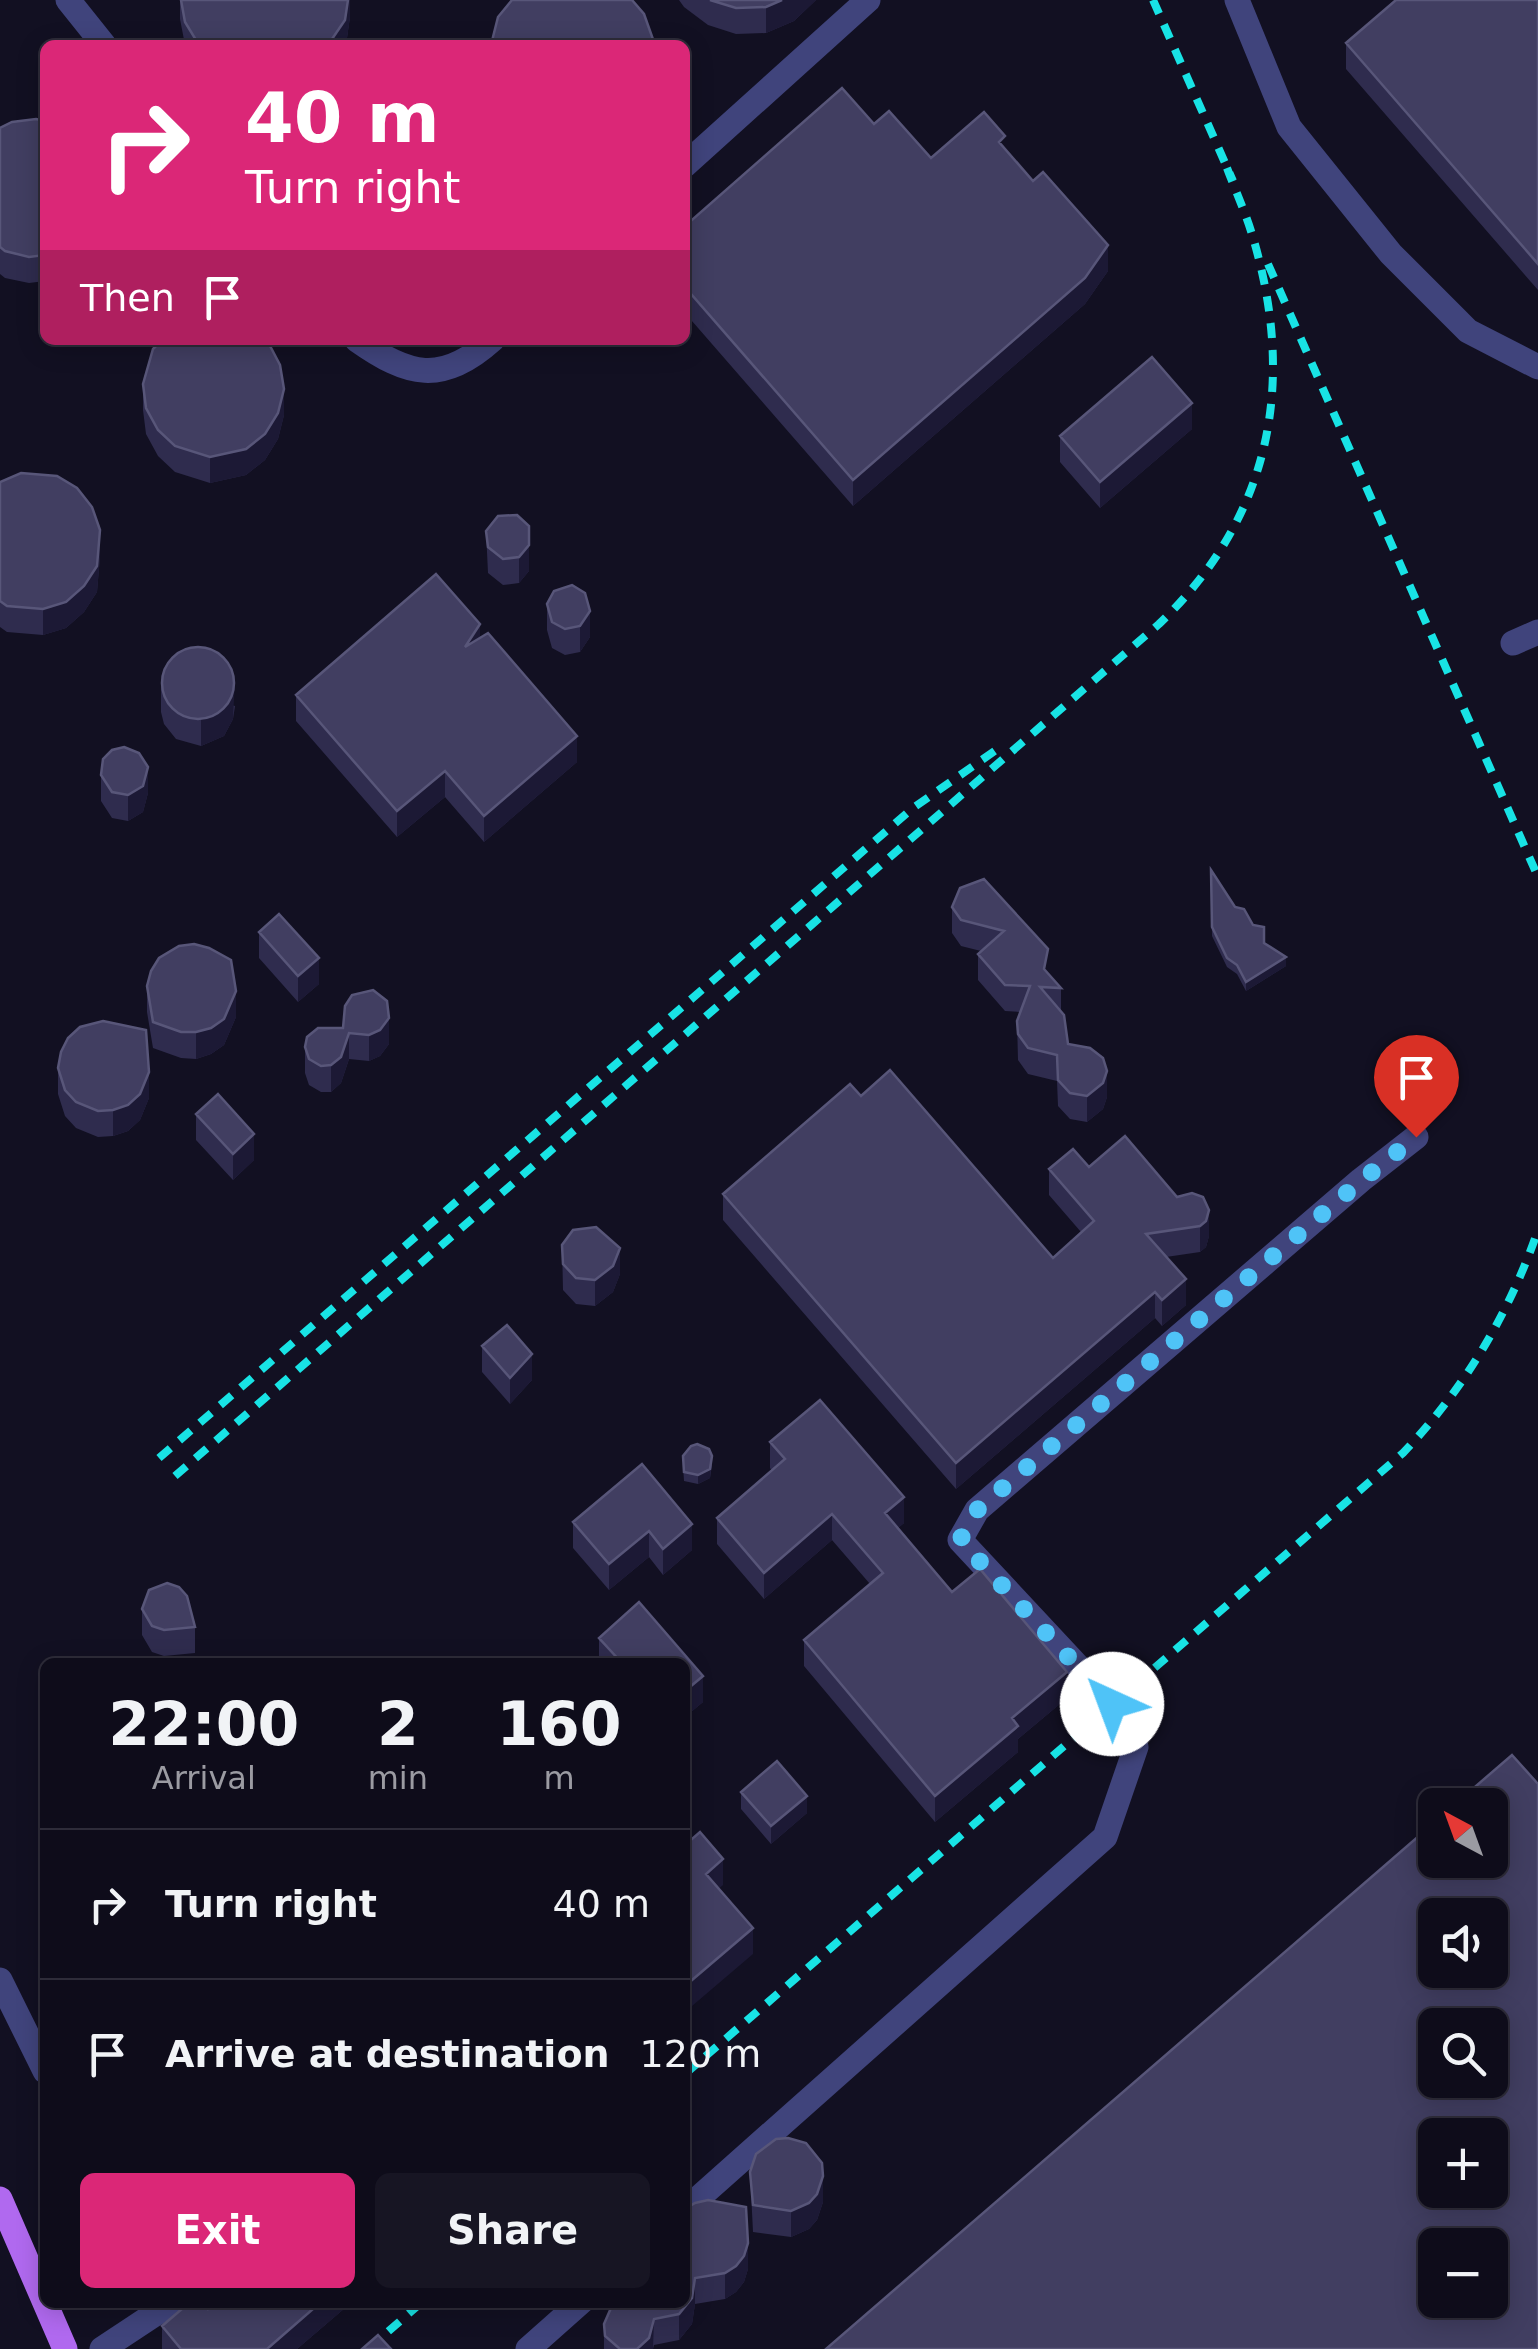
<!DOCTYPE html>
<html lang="en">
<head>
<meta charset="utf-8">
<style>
  body { margin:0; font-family:"DejaVu Sans",sans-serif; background:#171523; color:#f1f3f6; height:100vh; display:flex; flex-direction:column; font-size:38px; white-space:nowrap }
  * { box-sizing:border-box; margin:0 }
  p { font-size:32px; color:#9b9ba2 }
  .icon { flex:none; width:55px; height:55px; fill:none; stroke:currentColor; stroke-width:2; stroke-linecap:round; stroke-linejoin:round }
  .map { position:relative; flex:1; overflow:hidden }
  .details { position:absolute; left:40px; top:1658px; width:650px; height:650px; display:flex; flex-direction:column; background:#0e0c1a; border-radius:15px; box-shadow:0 5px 25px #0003,0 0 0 2px #2e2c39 }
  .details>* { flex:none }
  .guide { position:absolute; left:40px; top:40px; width:650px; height:305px; border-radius:15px; box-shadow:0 5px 25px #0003,0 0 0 2px #2e2c39; background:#db2777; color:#fff; overflow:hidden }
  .needle { width:65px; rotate:319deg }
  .fabs { position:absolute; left:1418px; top:1788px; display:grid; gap:20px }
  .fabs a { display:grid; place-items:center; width:90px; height:90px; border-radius:15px; background:#0e0c1a; box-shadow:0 5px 25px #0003,0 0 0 2px #2e2c39; font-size:50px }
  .pin { position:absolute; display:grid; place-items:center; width:85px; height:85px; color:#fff; margin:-102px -42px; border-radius:50% 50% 50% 0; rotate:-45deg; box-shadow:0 0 10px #0007 }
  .pin .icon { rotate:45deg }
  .me { position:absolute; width:110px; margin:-55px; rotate:317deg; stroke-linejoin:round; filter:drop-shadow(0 0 8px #0008) }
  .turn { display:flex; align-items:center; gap:35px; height:210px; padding:0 40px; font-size:45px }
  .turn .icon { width:130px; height:130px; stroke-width:2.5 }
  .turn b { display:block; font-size:70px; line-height:85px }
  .then { display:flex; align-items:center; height:95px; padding:0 40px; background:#0003; gap:20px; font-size:38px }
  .eta { display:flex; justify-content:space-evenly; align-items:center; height:170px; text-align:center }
  .eta b { font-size:60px; font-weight:600; line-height:70px }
  .button { display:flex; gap:20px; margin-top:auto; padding:20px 40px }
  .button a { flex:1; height:115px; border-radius:15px; background:#db2777; color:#fff; font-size:40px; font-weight:600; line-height:115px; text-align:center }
  .button a+a { background:#171523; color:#f1f3f6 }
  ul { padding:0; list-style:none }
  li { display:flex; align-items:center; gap:30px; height:150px; padding:0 40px; border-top:2px solid #2e2c39 }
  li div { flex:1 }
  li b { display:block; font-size:38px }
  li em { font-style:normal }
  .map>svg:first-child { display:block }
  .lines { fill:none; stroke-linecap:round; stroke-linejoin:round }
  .minor { stroke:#40447c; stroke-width:25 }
  .major { stroke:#b069ef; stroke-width:25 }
  .rail { stroke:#18e3e5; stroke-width:8; stroke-dasharray:15 12; stroke-linecap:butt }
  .wall { fill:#2f2c4e }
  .shaded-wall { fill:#1c1935 }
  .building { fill:#413e61; stroke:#585679; stroke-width:2.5; fill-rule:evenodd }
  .route { stroke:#4fc3f7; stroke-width:18; stroke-dasharray:0 32.4 }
</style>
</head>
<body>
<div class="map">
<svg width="1538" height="2349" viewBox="0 0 1538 2349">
  <rect width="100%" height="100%" fill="#121022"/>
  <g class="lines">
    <path class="minor" d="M 68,0 L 104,45
      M 1237,0 L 1289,127 L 1391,254 L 1468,331 L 1538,367
      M 685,165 L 868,0
      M 357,340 C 408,376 442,385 492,340
      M 1513,643 L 1538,632
      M 0,1980 L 45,2071
      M 685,2210 L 1105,1837 L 1136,1747 L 1113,1704 L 960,1540 L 977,1510 L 1361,1180 L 1416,1137
      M 102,2349 L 173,2302
      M 528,2349 L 581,2302"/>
    <path class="major" d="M 0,2199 L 65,2349"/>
    <path class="rail" d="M 1153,0 L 1233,181
      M 1268,264 L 1538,877
      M 159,1458 L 913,808 L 999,748
      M 175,1476 L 1159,624 C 1270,518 1296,386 1254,241 C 1247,216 1236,192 1227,168
      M 685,2074 L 1403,1453 C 1465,1388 1509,1314 1538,1230
      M 368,2349 L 422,2302"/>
  </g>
  <path class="wall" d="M 180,0 L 350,0 L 350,17 L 346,45 L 185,45 L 180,19 Z
    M 679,0 L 816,0 L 794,21 L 766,33 L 736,34 L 708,25 L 684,7 Z
    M 1538,0 L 1538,290 L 1346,69 L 1346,43 Z
    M 45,121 L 45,281 L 29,283 L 5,278 L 0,274 L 0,128 Z
    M 874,124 L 931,158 L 1005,149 L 1108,271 L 1085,304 L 853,506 L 685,313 L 685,226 Z
    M 143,384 L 284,415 L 278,439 L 265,460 L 246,475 L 210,483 L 175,472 L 158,456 L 146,434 L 143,410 Z
    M 1192,429 L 1100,508 L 1060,462 L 1060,436 Z
    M 0,482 L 100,556 L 97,592 L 84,612 L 66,628 L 43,635 L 7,632 L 0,627 Z
    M 529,526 L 529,571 L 519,583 L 503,585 L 488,573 L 486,531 Z
    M 554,591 L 590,637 L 580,652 L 565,655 L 552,648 L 547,630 L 547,604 Z
    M 480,638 L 577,762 L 484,842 L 445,797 L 397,837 L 296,721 L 296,695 Z
    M 161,686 L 235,706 L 233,719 L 224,736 L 201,746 L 176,739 L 164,724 L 161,712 Z
    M 101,775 L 148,793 L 143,812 L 128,821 L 112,818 L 101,801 Z
    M 1211,870 L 1235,907 L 1264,943 L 1286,966 L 1246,991 L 1237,974 L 1227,967 L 1212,936 Z
    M 960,888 L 1048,973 L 1061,988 L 1061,1011 L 1068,1044 L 1107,1097 L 1103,1109 L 1087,1122 L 1070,1119 L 1058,1106 L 1057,1081 L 1028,1074 L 1018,1060 L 1017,1021 L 1020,1012 L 1005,1011 L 978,980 L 978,954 L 981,951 L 961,946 L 952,933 L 952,907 Z
    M 259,932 L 319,984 L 298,1002 L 259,958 Z
    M 147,986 L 236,1017 L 224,1045 L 211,1054 L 196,1059 L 181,1058 L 153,1048 L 147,1012 Z
    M 345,1006 L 389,1044 L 380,1056 L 369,1061 L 349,1059 L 341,1083 L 331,1092 L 321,1092 L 309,1085 L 305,1073 L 305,1047 L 343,1028 Z
    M 58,1068 L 149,1098 L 140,1120 L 128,1131 L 113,1136 L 98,1137 L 76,1128 L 65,1116 L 58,1094 Z
    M 861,1096 L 1053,1258 L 1081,1232 L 1049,1195 L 1049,1169 L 1089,1167 L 1125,1136 L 1209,1236 L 1206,1247 L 1200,1252 L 1166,1257 L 1186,1305 L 1162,1326 L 1155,1318 L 956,1489 L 723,1220 L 723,1194 Z
    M 196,1114 L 254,1160 L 233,1180 L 196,1140 Z
    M 562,1245 L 620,1274 L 613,1292 L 595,1306 L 576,1304 L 563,1290 Z
    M 482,1346 L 532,1380 L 510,1404 L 482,1372 Z
    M 770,1442 L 904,1523 L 898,1528 L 952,1592 L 1067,1698 L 1018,1739 L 1018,1752 L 935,1822 L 804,1666 L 804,1640 L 870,1584 L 832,1540 L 764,1599 L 717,1544 L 717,1518 L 772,1471 L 770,1468 Z
    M 642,1464 L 692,1550 L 663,1575 L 649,1557 L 609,1590 L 573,1548 L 573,1522 Z
    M 683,1465 L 712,1465 L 710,1478 L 698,1484 L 684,1481 Z
    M 639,1602 L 703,1676 L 703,1702 L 685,1717 L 685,1662 L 599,1662 L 599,1638 Z
    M 142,1609 L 195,1627 L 195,1653 L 164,1656 L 152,1652 L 142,1635 Z
    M 741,1792 L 807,1813 L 771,1844 L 741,1809 Z
    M 750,2172 L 823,2202 L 817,2220 L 809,2229 L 791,2237 L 753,2232 Z
    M 685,2209 L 748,2269 L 744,2282 L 736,2292 L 725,2299 L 695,2304 L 692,2324 L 679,2340 L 654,2345 L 653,2349 L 604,2349 L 604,2324 L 685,2302 Z
    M 216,2302 L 352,2302 L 297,2349 L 162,2349 L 162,2326 L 208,2309 Z"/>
  <path class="shaded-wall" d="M 348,0 L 350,0 L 350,17 L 346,45 L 328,45 Z
    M 782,0 L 816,0 L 794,21 L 766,33 L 766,7 Z
    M 1108,245 L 1108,271 L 1085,304 L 853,506 L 853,480 Z
    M 284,389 L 284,415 L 278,439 L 265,460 L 246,475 L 210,483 L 210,457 Z
    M 1192,403 L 1192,429 L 1100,508 L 1100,482 Z
    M 100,530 L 100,556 L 97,592 L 84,612 L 66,628 L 43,635 L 43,609 Z
    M 529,545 L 529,571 L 519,583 L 519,557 Z
    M 590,611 L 590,637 L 580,652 L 580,626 Z
    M 480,624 L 480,650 L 465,647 Z
    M 235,680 L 233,719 L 224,736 L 201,746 L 201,720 Z
    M 577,736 L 577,762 L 484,842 L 484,816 Z
    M 148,767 L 148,793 L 143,812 L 128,821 L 128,795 Z
    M 445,771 L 445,797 L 397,837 L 397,811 Z
    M 1286,957 L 1286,966 L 1246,991 L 1246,982 Z
    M 319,958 L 319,984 L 298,1002 L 298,976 Z
    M 236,991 L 236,1017 L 224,1045 L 211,1054 L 196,1059 L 196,1032 Z
    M 389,1018 L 389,1044 L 380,1056 L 369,1061 L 369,1035 Z
    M 349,1033 L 349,1059 L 341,1083 L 331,1092 L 331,1065 Z
    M 1107,1071 L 1107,1097 L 1103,1109 L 1087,1122 L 1087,1096 Z
    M 149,1072 L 149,1098 L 140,1120 L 128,1131 L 113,1136 L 113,1110 Z
    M 254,1134 L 254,1160 L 233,1180 L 233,1154 Z
    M 1209,1210 L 1209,1236 L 1206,1247 L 1200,1252 L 1200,1226 Z
    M 620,1248 L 620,1274 L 613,1292 L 595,1306 L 595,1280 Z
    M 1186,1279 L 1186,1305 L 1162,1326 L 1162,1300 Z
    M 1155,1292 L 1155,1318 L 956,1489 L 956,1463 Z
    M 532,1354 L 532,1380 L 510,1404 L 510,1378 Z
    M 712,1456 L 710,1478 L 698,1484 L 698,1475 Z
    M 904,1497 L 904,1523 L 885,1539 L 885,1513 Z
    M 832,1514 L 832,1540 L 764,1599 L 764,1573 Z
    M 692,1524 L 692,1550 L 663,1575 L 663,1549 Z
    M 649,1531 L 649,1557 L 609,1590 L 609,1564 Z
    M 1067,1672 L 1067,1698 L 1018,1739 L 1018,1752 L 935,1822 L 935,1796 L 1012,1718 Z
    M 703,1676 L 703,1702 L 685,1717 L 685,1691 Z
    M 807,1796 L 807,1813 L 771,1844 L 771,1826 Z
    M 723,1859 L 723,1885 L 706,1900 L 706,1874 Z
    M 753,1928 L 753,1954 L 685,2012 L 685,1986 Z
    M 823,2176 L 823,2202 L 817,2220 L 809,2229 L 791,2237 L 791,2211 Z
    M 748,2243 L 748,2269 L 744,2282 L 736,2292 L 725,2299 L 725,2273 Z
    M 695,2278 L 695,2304 L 692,2324 L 679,2340 L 679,2314 Z
    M 321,2302 L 352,2302 L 297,2349 L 267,2349 Z
    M 654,2319 L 653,2349 L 637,2349 Z"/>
  <path class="building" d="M 181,0 L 348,0 L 345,20 L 328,45 L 199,45 L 185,22 Z
    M 512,0 L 632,0 L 644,14 L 655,45 L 491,45 L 498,17 Z
    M 710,0 L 782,0 L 766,7 L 736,8 Z
    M 1396,0 L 1538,0 L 1538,264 L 1346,43 Z
    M 842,88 L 874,124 L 889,111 L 931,158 L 984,112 L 1005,136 L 999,142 L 1033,181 L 1043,172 L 1108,245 L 1085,278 L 853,480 L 685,287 L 685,226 Z
    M 36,119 L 45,121 L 45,255 L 29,257 L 5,251 L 0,247 L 0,128 L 12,122 Z
    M 162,340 L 265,340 L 269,344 L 280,365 L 284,389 L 278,413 L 265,434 L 246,449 L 210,457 L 175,446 L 158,430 L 146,408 L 143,384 L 153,349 Z
    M 1152,357 L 1192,403 L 1100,482 L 1060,436 Z
    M 21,473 L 57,476 L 77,488 L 92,507 L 100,530 L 97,566 L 84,586 L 66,602 L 43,609 L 7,606 L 0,601 L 0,482 Z
    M 517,515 L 529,526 L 529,545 L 519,557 L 503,559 L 488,547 L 486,531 L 498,516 Z
    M 436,574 L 480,624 L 465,647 L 488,633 L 577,736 L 484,816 L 445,771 L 397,811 L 296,695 Z
    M 572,585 L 585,593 L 590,611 L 580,626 L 565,629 L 552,622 L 547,604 L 554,591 Z
    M162 683a36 36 0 1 1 72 0a36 36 0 1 1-72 0Z
    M 124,747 L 139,753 L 148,767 L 143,786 L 128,795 L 112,792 L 101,775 L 103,759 L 112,750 Z
    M 1211,870 L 1235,907 L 1244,909 L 1253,925 L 1264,927 L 1264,943 L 1286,957 L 1246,982 L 1237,965 L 1227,958 L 1212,927 Z
    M 984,879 L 1048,949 L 1044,969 L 1061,988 L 1040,987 L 1064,1015 L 1068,1044 L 1090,1048 L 1103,1058 L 1107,1071 L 1103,1083 L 1087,1096 L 1070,1093 L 1058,1080 L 1057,1055 L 1028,1048 L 1018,1034 L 1017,1021 L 1030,986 L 1005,985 L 978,954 L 1004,931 L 961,920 L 952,907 L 960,888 Z
    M 279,914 L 319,958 L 298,976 L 259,932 Z
    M 194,944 L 209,948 L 231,960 L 236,991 L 224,1019 L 211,1028 L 196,1032 L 181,1032 L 153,1022 L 147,986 L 151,971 L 159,958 L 179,946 Z
    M 373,990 L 387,1001 L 389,1018 L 380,1030 L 369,1035 L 349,1033 L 341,1057 L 331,1065 L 321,1066 L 309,1059 L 305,1047 L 307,1037 L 318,1028 L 343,1028 L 345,1006 L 352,995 Z
    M 103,1021 L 146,1030 L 149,1072 L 140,1094 L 128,1105 L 113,1110 L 98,1111 L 76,1102 L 65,1090 L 58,1068 L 61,1052 L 68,1038 L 80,1027 Z
    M 890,1070 L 1053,1258 L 1094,1221 L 1049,1169 L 1073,1149 L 1089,1167 L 1125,1136 L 1177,1197 L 1192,1193 L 1203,1197 L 1209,1210 L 1206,1221 L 1200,1226 L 1146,1234 L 1186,1279 L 1162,1300 L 1155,1292 L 956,1463 L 723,1194 L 850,1084 L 861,1096 Z
    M 218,1094 L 254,1134 L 233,1154 L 196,1114 Z
    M 596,1227 L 620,1248 L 613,1266 L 595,1280 L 576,1278 L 563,1264 L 562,1245 L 573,1230 Z
    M 507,1325 L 532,1354 L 510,1378 L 482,1346 Z
    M 820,1400 L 904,1497 L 885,1513 L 952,1592 L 980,1569 L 1067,1672 L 1012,1718 L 1018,1726 L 935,1796 L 804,1640 L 883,1573 L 832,1514 L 764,1573 L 717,1518 L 785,1459 L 770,1442 Z
    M 697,1444 L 709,1449 L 712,1456 L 710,1469 L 698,1475 L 684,1472 L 683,1456 L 691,1446 Z
    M 642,1464 L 692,1524 L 663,1549 L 649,1531 L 609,1564 L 573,1522 Z
    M 167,1583 L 179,1587 L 187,1596 L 195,1627 L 164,1630 L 152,1626 L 142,1609 L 149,1590 Z
    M 639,1602 L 703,1676 L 685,1691 L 685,1662 L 621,1662 L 599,1638 Z
    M 1512,1755 L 1538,1784 L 1538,2349 L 826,2349 L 1435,1822 L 1435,1860 L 1490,1860 L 1490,1805 L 1454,1805 ZM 1435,1915 L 1490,1915 L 1490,1970 L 1435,1970 ZM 1435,2025 L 1490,2025 L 1490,2080 L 1435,2080 ZM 1435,2135 L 1490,2135 L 1490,2190 L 1435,2190 ZM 1435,2245 L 1490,2245 L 1490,2300 L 1435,2300 Z
    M 777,1761 L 807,1796 L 771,1826 L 741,1792 Z
    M 700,1832 L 723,1859 L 706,1874 L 753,1928 L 685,1986 L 685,1845 Z
    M 788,2138 L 806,2143 L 822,2163 L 823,2176 L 817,2194 L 809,2203 L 791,2211 L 753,2205 L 750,2172 L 756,2154 L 776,2139 Z
    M 708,2200 L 746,2207 L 748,2243 L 744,2256 L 736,2266 L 725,2273 L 695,2278 L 692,2298 L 679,2314 L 654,2319 L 649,2338 L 637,2349 L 620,2349 L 605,2336 L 604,2324 L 611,2308 L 618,2304 L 629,2302 L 685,2302 L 685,2209 L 695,2203 Z
    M 190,2302 L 203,2302 L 208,2309 L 216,2302 L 321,2302 L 267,2349 L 181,2349 L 162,2326 Z
    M 378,2335 L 391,2349 L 362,2349 Z"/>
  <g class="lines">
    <path class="route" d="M 1112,1704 L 960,1540 L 977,1510 L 1362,1180 L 1416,1137"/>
  </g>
</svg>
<div class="fabs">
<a><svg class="needle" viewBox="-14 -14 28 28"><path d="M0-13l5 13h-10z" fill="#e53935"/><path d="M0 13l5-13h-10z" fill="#9b9ba2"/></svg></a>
<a><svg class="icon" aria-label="sound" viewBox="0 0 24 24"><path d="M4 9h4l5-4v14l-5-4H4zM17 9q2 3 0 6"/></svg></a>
<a><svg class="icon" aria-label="search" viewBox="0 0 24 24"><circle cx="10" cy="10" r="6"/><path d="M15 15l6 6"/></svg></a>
<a>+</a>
<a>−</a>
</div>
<div class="pin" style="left:1416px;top:1137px;background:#d93025"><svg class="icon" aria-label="arrive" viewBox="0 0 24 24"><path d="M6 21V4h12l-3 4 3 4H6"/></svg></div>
<svg class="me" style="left:1112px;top:1704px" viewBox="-20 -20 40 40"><circle r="19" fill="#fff"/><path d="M0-13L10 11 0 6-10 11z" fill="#4fc3f7"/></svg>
<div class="guide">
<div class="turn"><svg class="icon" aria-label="right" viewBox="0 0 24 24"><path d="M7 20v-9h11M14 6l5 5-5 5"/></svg><div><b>40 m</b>Turn right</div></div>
<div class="then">Then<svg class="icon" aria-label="arrive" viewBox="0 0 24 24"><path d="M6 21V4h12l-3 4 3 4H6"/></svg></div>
</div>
<section class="details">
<div class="eta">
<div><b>22:00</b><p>Arrival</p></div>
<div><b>2</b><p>min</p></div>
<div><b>160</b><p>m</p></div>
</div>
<ul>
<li><svg class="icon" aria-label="right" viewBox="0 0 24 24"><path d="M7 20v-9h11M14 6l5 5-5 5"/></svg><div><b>Turn right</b></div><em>40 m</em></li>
<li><svg class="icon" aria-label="arrive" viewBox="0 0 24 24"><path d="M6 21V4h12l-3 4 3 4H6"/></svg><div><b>Arrive at destination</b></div><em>120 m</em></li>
</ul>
<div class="button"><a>Exit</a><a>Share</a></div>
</section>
</div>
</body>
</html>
